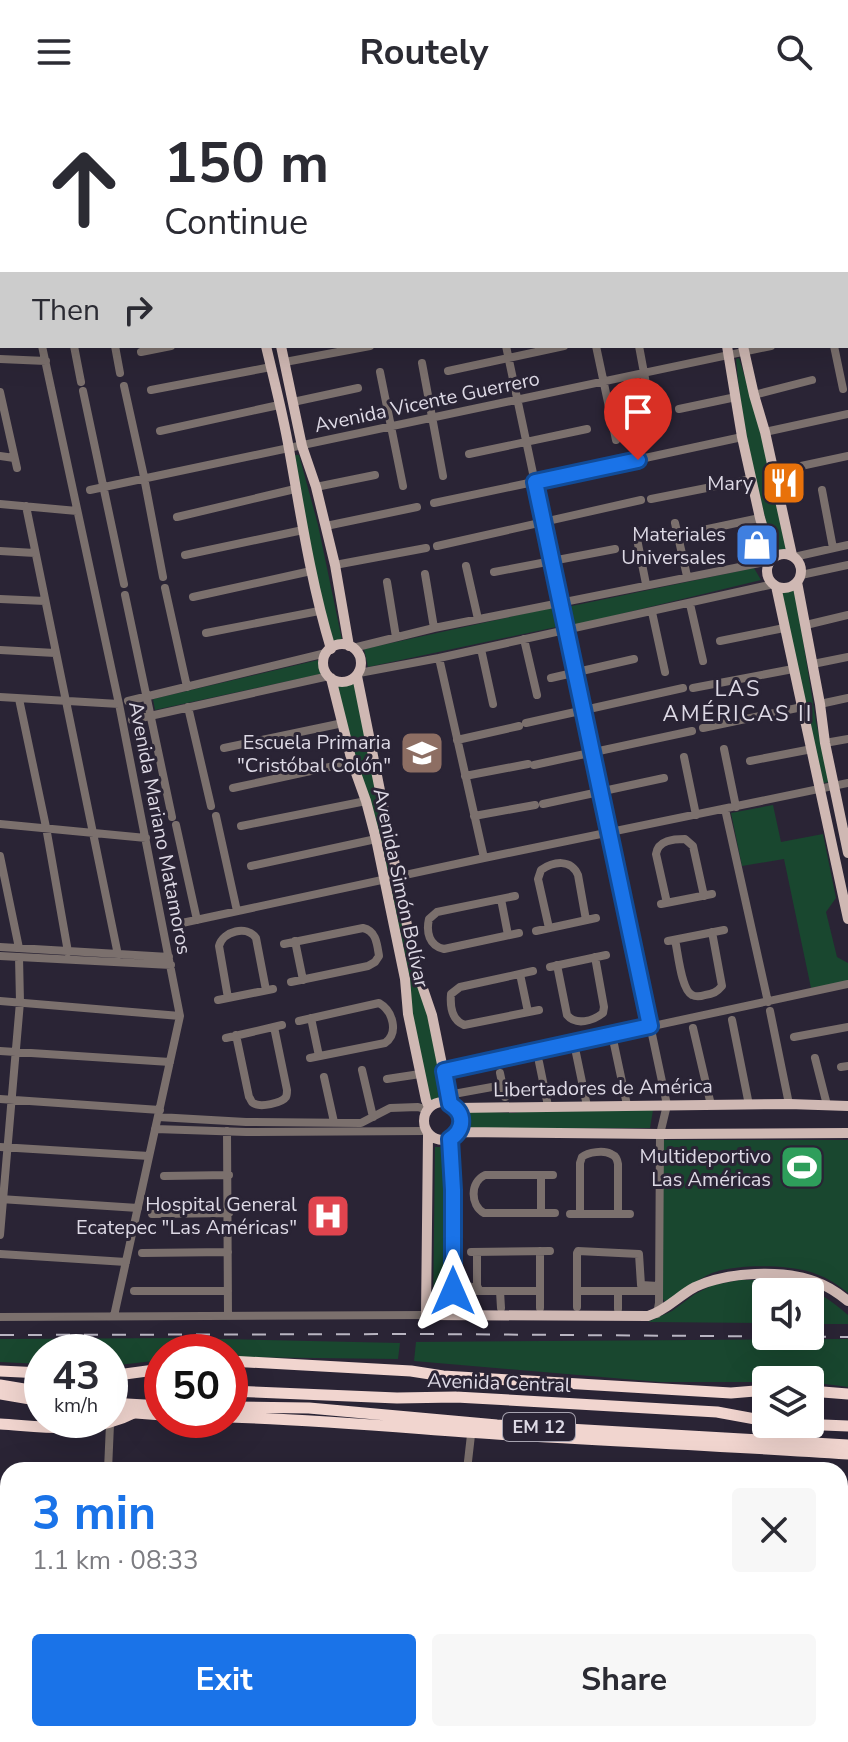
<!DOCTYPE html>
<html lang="en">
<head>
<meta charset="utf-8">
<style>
  body { margin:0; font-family:"Nunito Sans",sans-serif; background:#f7f7f7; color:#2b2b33; height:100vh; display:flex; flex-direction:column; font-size:30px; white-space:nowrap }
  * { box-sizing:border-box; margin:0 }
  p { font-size:26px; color:#7c7c81 }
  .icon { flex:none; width:44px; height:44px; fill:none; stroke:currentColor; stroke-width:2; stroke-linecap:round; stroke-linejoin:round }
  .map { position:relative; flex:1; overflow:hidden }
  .details { position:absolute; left:0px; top:1358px; width:848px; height:280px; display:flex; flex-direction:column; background:#fff; border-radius:24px 24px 0 0; box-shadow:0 8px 32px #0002 }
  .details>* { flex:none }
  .top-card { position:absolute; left:0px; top:0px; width:848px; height:244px; box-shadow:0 8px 32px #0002; background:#fff; color:#2b2b33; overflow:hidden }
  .buttons { position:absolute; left:752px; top:1174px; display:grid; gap:16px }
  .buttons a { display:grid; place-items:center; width:72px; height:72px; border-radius:8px; background:#fff; box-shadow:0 8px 32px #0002; font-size:40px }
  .speed { position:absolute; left:24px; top:1230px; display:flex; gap:16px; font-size:40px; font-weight:700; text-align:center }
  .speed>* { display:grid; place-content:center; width:104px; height:104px; border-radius:50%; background:#fff; box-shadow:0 8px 32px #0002; line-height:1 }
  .speed small { font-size:20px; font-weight:400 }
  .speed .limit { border:12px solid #d22; background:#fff; color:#111 }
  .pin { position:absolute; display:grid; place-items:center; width:68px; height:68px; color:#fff; margin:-82px -34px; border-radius:50% 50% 50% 0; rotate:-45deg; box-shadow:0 0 8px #0007 }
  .pin .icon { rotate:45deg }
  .me { position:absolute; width:88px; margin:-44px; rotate:0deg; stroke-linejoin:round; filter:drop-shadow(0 0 6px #0008) }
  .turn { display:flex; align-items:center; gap:28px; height:168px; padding:0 32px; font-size:36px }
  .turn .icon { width:104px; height:104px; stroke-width:2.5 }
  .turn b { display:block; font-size:56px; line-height:68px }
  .then { display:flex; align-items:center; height:76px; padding:0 32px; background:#0003; gap:16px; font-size:30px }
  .round { display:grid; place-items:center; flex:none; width:84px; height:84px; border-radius:8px; background:#f7f7f7 }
  .overview { display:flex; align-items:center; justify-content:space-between; height:136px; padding:0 32px }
  h1 { font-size:48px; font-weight:700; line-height:60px; color:#1a73e8 }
  .cta { display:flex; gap:16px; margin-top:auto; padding:16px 32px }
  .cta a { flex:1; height:92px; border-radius:8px; background:#1a73e8; color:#fff; font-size:32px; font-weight:700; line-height:92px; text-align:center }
  .cta a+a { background:#f7f7f7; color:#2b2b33 }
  header { display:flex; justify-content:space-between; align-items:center; height:104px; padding:0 32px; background:#fff; font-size:36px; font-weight:700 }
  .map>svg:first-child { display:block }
  .green { fill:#19472f }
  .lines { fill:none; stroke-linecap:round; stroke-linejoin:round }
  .minor { stroke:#7b706d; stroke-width:8 }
  .major { stroke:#cfb8b3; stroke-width:10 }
  .highway { stroke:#f1d5cf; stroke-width:11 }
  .rail { stroke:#b9b5c2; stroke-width:2; stroke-dasharray:14 14; stroke-linecap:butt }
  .highway-bridge { stroke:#f1d5cf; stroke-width:11 }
  .route-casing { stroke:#114b97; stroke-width:20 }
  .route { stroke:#1a73e8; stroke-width:14 }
  .labels { text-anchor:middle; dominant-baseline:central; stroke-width:6; stroke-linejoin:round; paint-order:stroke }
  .shield { fill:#2a2435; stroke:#a7a3b0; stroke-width:2 }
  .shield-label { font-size:18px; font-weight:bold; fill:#ddd9e5 }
  .street-label { font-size:20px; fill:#ddd9e5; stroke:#2a2435 }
  .poi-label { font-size:20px; fill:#ddd9e5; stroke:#2a2435; text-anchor:end }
  .neighbourhood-label { font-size:22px; letter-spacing:2px; fill:#ddd9e5; stroke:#2a2435 }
</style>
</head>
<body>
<header><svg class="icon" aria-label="menu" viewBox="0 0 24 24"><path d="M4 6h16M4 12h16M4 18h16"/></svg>Routely<svg class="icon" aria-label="search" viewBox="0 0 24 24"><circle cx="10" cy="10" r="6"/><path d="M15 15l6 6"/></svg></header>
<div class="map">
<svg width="848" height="1638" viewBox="0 0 848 1638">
  <rect width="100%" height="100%" fill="#2a2435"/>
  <path class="green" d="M 739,254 L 760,322 L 786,445 L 773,447 C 758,383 741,320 736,255 Z
    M 294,351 L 299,351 L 318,421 L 342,536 L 329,541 Z
    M 754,464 L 761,476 L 571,522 L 567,503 Z
    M 795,486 L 816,618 L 830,678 L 823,679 L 780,489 Z
    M 555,503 L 561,522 L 368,563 L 364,545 Z
    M 318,556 L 321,570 L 155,606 L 153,595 Z
    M 354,577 L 368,639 L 389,770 L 387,771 L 337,581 L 346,581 Z
    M 773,701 L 781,738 L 823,730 L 836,794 L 826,808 L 837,853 L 848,859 L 848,877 L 811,884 L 784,755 L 742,762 L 731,709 Z
    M 394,780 L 430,915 L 445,993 L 430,997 L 412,910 L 410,874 L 390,781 Z
    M 538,1005 L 653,1006 L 650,1024 L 470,1024 L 471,1017 L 467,1007 L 514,1009 Z
    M 662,1036 L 848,1036 L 848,1189 C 838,1181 828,1174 816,1170 C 792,1160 736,1160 712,1169 C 695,1176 681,1191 665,1198 L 663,1195 Z
    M 435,1043 L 449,1043 L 447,1207 L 433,1207 Z
    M 740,1176 C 789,1176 810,1178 848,1211 L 848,1220 L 810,1220 L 810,1188 L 766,1188 L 766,1219 L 648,1218 L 672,1207 L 695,1190 L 713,1181 Z
    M 179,1234 L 400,1239 L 398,1255 L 230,1253 L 230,1248 L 162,1248 L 162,1256 L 110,1262 L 110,1248 L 42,1248 L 42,1260 L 0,1258 L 0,1235 Z
    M 848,1235 L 848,1283 L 810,1278 L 810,1276 L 766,1276 L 766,1278 L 660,1278 L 414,1257 L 416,1238 Z"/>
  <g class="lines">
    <path class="minor" d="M 22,0 L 22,2
      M 63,0 L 64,2
      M 369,0 L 369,2
      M 455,0 L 455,2
      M 531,0 L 531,2
      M 575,0 L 575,2
      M 100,1 L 105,0
      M 298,2 L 309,0
      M 482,2 L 491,0
      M 699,2 L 709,0
      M 846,13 L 848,13
      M 0,53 L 2,62
      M 846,100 L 848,99
      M 0,107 L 2,107
      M 846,142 L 848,142
      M 846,226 L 848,226
      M 42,242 L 119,600 L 180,912 L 114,1212
      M 74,242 L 81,278
      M 115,242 L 120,269
      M 506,242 L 667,1001 L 660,1030 L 659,1199 L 657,1210
      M 596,242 L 616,336
      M 639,242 L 655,328
      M 834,242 L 843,285
      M 141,248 L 171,242
      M 0,255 L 46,257
      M 285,258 L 370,242
      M 422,259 L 443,372
      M 448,267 L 564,242
      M 380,268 L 403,382
      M 124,282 L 143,368 L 163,473
      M 151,286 L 271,263
      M 83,287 L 124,480
      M 0,288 L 17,364
      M 754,291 L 812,276
      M 293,298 L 358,284
      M 679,305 L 736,293
      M 160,327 L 279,301
      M 765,328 L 848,310
      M 469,350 L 587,325
      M 0,352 L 14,354
      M 645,354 L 742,333
      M 773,368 L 848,352
      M 316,383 L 375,371
      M 90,386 L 771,242
      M 822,386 L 833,444
      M 651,395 L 752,375
      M 434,399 L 638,356
      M 0,400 L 77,407
      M 26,402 L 118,851
      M 177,413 L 295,385
      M 675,419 L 687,472
      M 326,422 L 417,403
      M 635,425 L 646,480
      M 703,426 L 760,414
      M 437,442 L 641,396
      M 0,447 L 35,449
      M 185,451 L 303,426
      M 794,453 L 848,441
      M 335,461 L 426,444
      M 466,462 L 478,515
      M 494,468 L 615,445
      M 425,470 L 434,524
      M 801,471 L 848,461
      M 387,478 L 396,533
      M 165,484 L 187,583
      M 125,491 L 172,713
      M 193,493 L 311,467
      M 0,495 L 45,497
      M 690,500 L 703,557
      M 652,508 L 665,568
      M 806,521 L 848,511
      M 206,529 L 319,507
      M 524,535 L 537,591
      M 720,537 L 784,524
      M 353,544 L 434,524 L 770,457
      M 481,545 L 493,600
      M 0,546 L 55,549
      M 439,554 L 484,754
      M 813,560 L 848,553
      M 359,569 L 439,554 L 774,480
      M 551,574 L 634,555
      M 693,584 L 793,565
      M 0,593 L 119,600
      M 19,595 L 46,723 L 68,848
      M 128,597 L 326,549
      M 820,600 L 848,594
      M 188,603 L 211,702
      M 132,616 L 329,572
      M 526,619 L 683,584
      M 703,624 L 802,603
      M 457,636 L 519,622
      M 825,639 L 848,635
      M 224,644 L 343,619
      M 724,645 L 736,703
      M 684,653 L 696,711
      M 750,657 L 812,645
      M 534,661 L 692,627
      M 465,672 L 528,660
      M 233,684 L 352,658
      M 543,700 L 664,674
      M 725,705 L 768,898
      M 216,712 L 237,807
      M 474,712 L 535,701
      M 0,720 L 146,734
      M 176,721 L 197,816
      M 241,722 L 366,697
      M 0,752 L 19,844
      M 251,762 L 376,735
      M 515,792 L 437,808 L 429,815 C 426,828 429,842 444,845 L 519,829
      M 501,795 L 508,831
      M 667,799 L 656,750 C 658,736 674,735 685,735 L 693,742 L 704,792
      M 661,800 L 712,790
      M 182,819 L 484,754 L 848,679
      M 549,824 L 538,775 L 541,766 C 554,757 571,755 578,771 L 586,816
      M 536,827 L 596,814
      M 675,836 C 678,848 681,886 692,891 C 696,893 702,892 705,891 C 713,890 717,888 722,882 L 712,828
      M 295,837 L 303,876
      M 668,837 L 724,826
      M 284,840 L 363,824 C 376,827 377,839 379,852 L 375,858 L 368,862 L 291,878
      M 0,843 L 169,853
      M 0,852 L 171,861
      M 557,861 L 567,911 C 576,922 593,917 603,909 L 604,903 L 595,853
      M 550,863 L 606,851
      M 533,867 L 460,883 L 451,890 C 450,902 452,916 464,921 L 539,906
      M 520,870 L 528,908
      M 228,894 L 219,842 C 223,827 247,821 256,834 L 266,886
      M 218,896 L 273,885
      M 0,897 L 180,912
      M 770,907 L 789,1000
      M 311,914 L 319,952
      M 732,916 L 749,1001
      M 299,917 L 379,899 C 393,907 399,929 385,939 L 310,954
      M 693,924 L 711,1001
      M 236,931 L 249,993 C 251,995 251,998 253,999 C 260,1004 282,999 286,993 C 287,991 287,988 287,986 L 274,923
      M 794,933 L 848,923
      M 226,934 L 282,921
      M 614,940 L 627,1001
      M 0,947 L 170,958
      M 576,949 L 587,1002
      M 815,954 L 827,1001
      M 539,958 L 548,1002
      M 841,963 L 848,962
      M 362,966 L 373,1013
      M 444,967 L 848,880
      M 500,969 L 505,993
      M 324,973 L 334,1018
      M 387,975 L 420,970
      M 448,991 L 503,981
      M 0,995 L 160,1006
      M 158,1013 L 246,1018 L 361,1019 L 390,1004 L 418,1003 L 427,1006
      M 155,1025 L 246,1028 L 426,1027
      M 227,1027 L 228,1212
      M 0,1043 L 149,1052
      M 541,1071 L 541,1109
      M 553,1071 L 485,1071 C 470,1078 470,1101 484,1109 L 555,1109
      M 164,1072 L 229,1071
      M 0,1095 L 138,1104
      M 152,1110 L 229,1109
      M 570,1110 L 630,1110
      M 580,1110 L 580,1059 L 582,1053 C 588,1048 604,1046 611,1050 C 616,1052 617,1055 618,1060 L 618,1110
      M 0,1131 L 20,898 L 19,853
      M 540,1147 L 540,1204
      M 471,1148 L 550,1147
      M 142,1149 L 228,1148
      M 0,1150 L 126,1158
      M 453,1180 L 478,1184
      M 134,1187 L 228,1187
      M 453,1187 L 540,1187
      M 477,1187 L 477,1148
      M 500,1187 L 501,1204
      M 577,1187 L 656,1187
      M 618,1188 L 618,1205
      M 577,1203 L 577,1149 L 578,1147 L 639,1150 L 641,1181 L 658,1182
      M 0,1213 L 426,1211
      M 108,1366 L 110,1320
      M 150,1366 L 151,1366
      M 467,1366 L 471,1331
      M 0,1429 L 8,1430
      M 840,1429 L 848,1430
      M 840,1474 L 848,1475
      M 840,1524 L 848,1525
      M 0,1535 L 8,1537
      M 0,1569 L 8,1572
      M 349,1630 L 404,1638
      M 440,1630 L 440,1638
      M 0,1637 L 4,1638
      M 98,1638 L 98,1630
      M 125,1638 L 127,1630
      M 277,1638 L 278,1630
      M 645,1638 L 646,1630"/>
    <path class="major" d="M 213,0 L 213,2
      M 236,0 L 237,2
      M 673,0 L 673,2
      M 693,0 L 694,2
      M 266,242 C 274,276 283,310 289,345 C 301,412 311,479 331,545
      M 281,242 L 302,342 L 316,383 L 335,461 L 349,542
      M 727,242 L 742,333 L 760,414 L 772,454
      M 743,242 L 754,291 L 765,328 L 792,451
      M767 467a17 17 0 1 1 34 0a17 17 0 1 1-34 0Z
      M 797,478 L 820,600 L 825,639 L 848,749
      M 776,482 L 848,815
      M323 559a19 19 0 1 1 38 0a19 19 0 1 1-38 0Z
      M 357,572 L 410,836 L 418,870 L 432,911 L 450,1000
      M 331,574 L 352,658 L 366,697 L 376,735 L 405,875 L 408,910 L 426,996 L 429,1003
      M424 1017a19 19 0 1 1 38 0a19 19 0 1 1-38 0Z
      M 457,1004 L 789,1000 L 848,1002
      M 459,1028 L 660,1030 L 848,1029
      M 428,1031 L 426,1211 L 648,1212 C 667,1206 678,1192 695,1183 C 727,1168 783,1165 816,1178 C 828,1182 838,1189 848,1197
      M 450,1035 L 453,1086 L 453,1211"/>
    <path class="highway" d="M 230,1257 L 411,1267 L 443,1272 L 731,1289 L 766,1286
      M 0,1267 L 42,1269
      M 110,1272 L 162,1265
      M 0,1281 L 42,1288
      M 230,1287 L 397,1294 L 456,1293 L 717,1308 L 766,1317
      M 810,1287 L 848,1290
      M 0,1290 L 42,1297
      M 230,1303 L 309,1304 L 497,1321 L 848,1341
      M 230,1313 C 319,1316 408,1324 496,1330 C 614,1337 731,1342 848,1350
      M 0,1320 C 48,1323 92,1331 136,1308
      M 799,1320 L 848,1322"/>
    <path class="rail" d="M 0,1231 L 428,1230 L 848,1233"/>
    <path class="highway-bridge" d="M 110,1299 L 162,1302
      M 110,1307 L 162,1311"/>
  </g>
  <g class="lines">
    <g class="route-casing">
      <path id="route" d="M 453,1187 L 453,1086 L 450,1035 C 465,1025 465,1009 450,1000 L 444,967 L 650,922 L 535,378 L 638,356"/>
    </g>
    <use href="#route" class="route"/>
  </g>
  <defs>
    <g id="restaurant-square" transform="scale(2.3)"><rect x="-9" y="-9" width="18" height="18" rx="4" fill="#e8710a" stroke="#2a2435"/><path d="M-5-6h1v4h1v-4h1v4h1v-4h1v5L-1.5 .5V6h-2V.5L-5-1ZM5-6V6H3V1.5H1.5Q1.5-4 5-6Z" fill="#fff"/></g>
    <g id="shop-square" transform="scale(2.3)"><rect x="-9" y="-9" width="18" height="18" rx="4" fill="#3f7fe0" stroke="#2a2435"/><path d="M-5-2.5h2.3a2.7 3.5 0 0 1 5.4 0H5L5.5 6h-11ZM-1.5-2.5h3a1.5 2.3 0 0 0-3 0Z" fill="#fff"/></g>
    <g id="school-square" transform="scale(2.3)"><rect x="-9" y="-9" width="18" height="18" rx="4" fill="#8d6e63" stroke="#2a2435"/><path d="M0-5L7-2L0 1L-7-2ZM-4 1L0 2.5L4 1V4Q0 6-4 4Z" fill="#fff"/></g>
    <g id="stadium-square" transform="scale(2.3)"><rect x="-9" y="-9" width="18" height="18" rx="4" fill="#2e9e5b" stroke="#2a2435"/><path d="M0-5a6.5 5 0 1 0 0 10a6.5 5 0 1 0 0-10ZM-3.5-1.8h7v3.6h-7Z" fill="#fff"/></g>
    <g id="hospital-square" transform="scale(2.3)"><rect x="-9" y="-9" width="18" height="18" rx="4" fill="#e0444e" stroke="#2a2435"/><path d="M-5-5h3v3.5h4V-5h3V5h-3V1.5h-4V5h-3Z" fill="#fff"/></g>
  </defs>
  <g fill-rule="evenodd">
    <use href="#restaurant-square" x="784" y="379"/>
    <use href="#shop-square" x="757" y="441"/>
    <use href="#school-square" x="422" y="649"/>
    <use href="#stadium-square" x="802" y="1063"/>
    <use href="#hospital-square" x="328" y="1112"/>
  </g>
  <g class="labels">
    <rect class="shield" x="503" y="1309" width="72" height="28" rx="6"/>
    <g class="shield-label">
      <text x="539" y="1323">EM 12</text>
    </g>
    <g class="street-label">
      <text transform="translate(427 298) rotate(-12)">Avenida Vicente Guerrero</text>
      <text transform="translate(160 724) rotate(79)">Avenida Mariano Matamoros</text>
      <text transform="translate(401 784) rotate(78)">Avenida Simón Bolívar</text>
      <text transform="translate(603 984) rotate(-1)">Libertadores de América</text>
      <text transform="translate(499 1279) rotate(2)">Avenida Central</text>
    </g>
    <g class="poi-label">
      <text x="753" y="379">Mary</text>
      <text x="726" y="430">Materiales<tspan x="726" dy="23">Universales</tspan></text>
      <text x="391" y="638">Escuela Primaria<tspan x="391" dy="23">"Cristóbal Colón"</tspan></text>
      <text x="771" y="1052">Multideportivo<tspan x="771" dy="23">Las Américas</tspan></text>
      <text x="297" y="1100">Hospital General<tspan x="297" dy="23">Ecatepec "Las Américas"</tspan></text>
    </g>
    <g class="neighbourhood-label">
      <text x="738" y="585">LAS<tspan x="738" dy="25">AMÉRICAS II</tspan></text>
    </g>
  </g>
</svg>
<div class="buttons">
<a><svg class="icon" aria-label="sound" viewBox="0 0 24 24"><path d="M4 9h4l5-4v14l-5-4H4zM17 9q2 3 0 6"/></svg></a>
<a><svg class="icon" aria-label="layers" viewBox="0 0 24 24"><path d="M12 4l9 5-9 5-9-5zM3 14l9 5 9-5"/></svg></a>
</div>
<div class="speed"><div>43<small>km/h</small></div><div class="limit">50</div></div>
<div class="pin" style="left:638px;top:356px;background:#d93025"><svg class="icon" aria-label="arrive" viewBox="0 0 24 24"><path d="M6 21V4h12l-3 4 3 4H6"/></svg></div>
<svg class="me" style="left:453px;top:1187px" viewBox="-20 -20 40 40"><path d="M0-17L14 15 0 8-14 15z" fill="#1a73e8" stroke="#fff" stroke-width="4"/></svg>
<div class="top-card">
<div class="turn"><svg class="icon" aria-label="ahead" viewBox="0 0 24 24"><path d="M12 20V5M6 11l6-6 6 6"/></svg><div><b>150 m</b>Continue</div></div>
<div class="then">Then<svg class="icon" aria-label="right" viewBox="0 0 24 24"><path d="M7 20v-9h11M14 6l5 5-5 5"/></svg></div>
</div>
<section class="details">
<div class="overview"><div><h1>3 min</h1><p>1.1 km · 08:33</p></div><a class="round"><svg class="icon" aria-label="close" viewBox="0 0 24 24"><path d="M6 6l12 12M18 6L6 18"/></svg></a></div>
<div class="cta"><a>Exit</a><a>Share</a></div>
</section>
</div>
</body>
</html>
